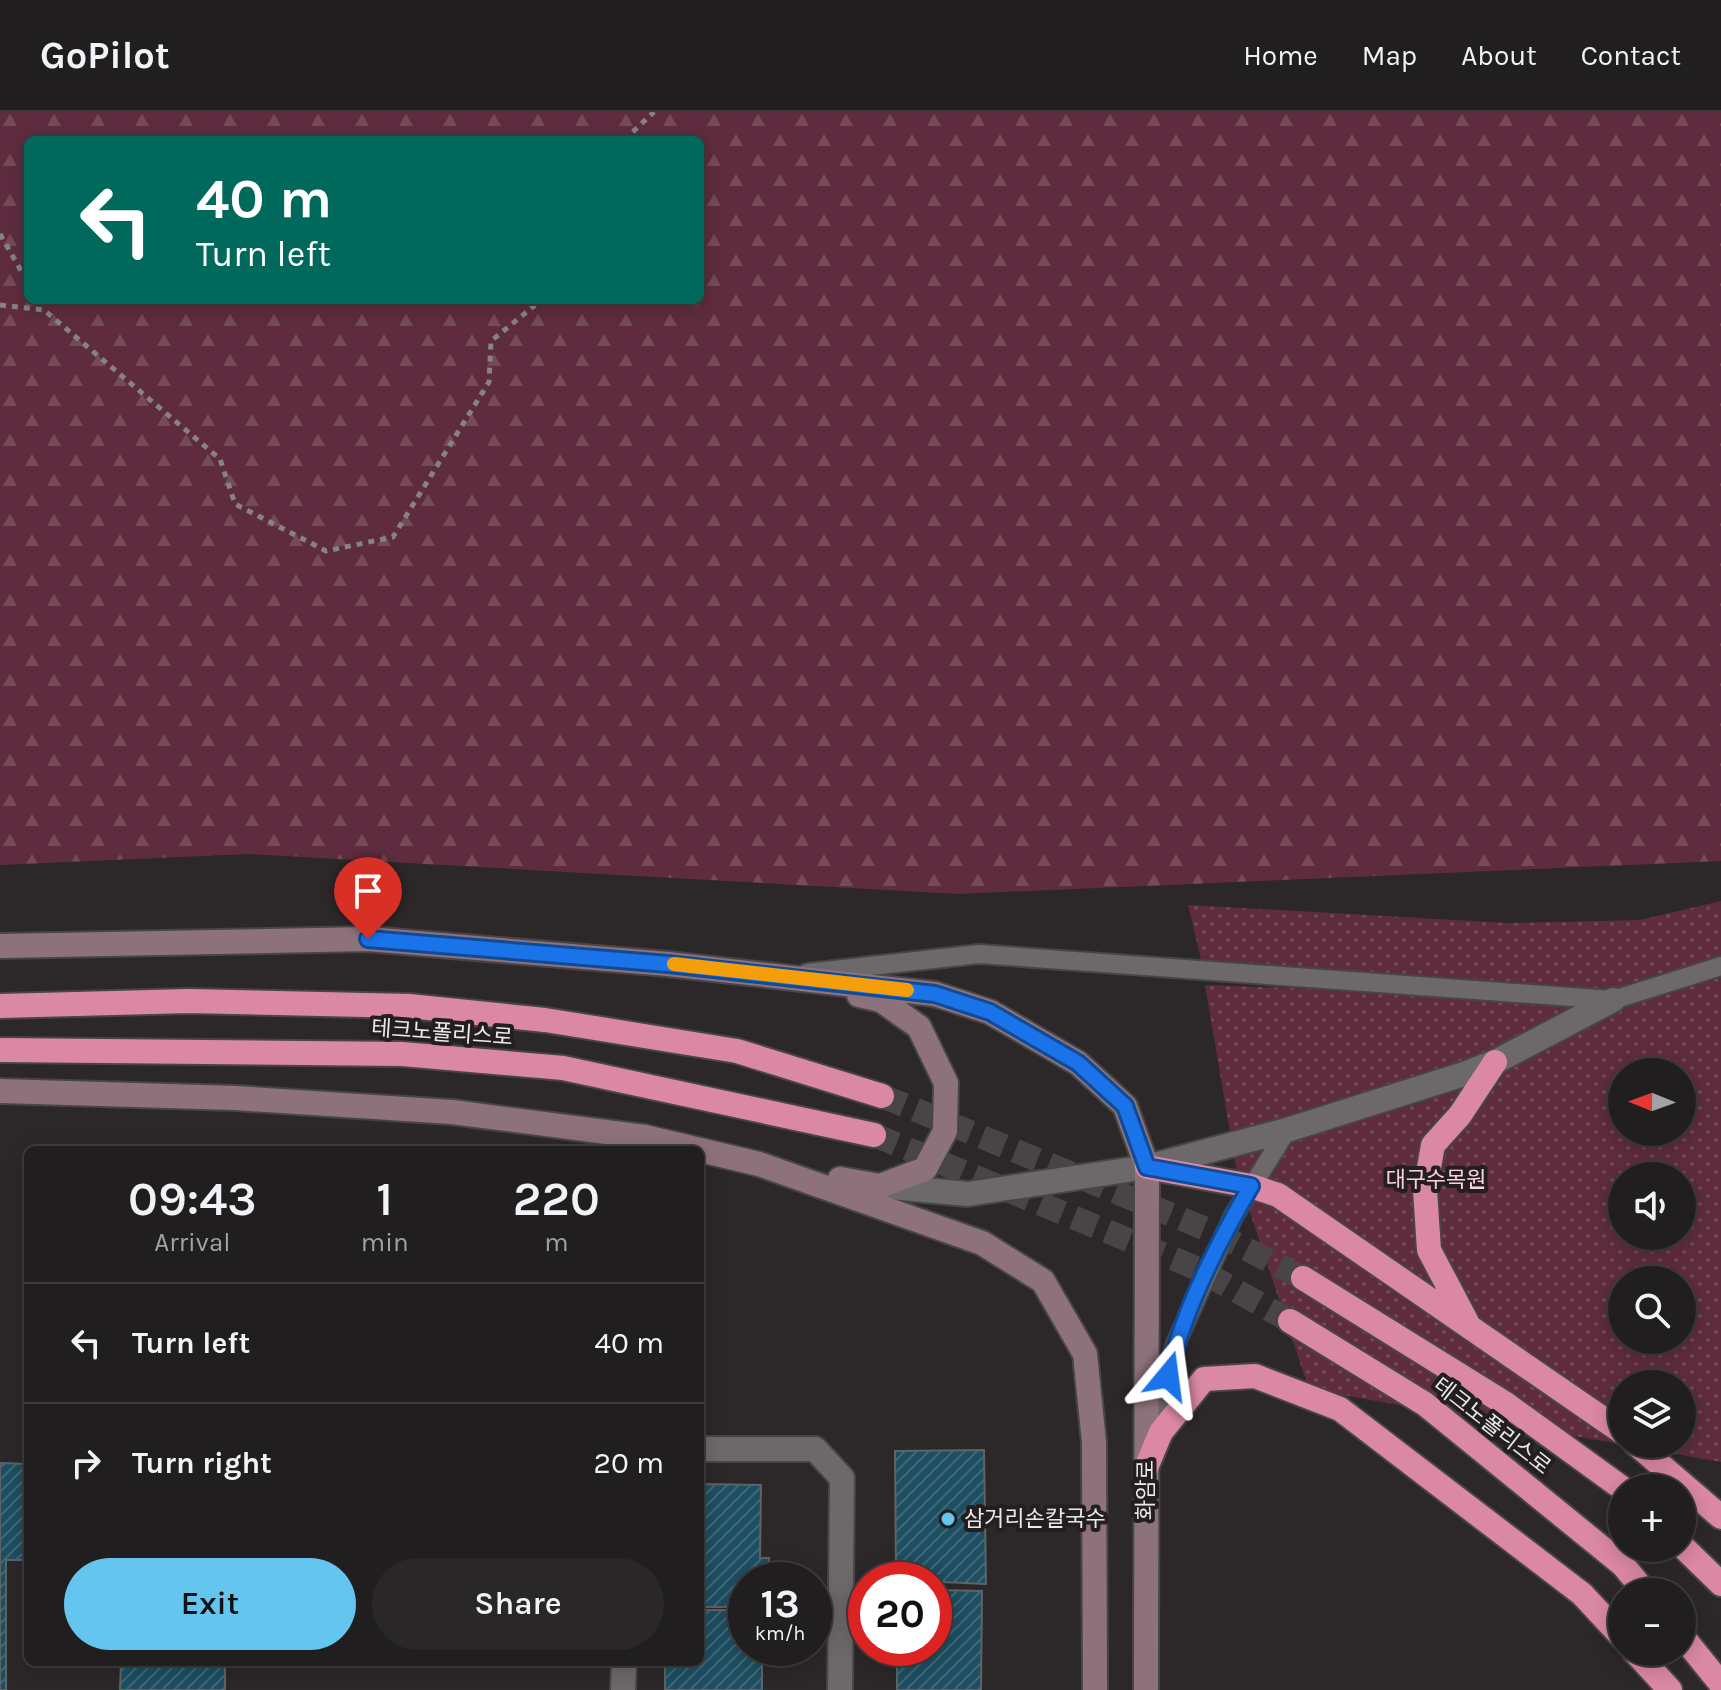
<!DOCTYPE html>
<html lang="en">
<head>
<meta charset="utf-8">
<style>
  body { margin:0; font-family:Karla,"Noto Sans KR",sans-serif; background:#292728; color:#f1f3f6; height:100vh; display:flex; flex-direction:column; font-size:30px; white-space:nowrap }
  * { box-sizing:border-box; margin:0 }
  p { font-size:26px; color:#a2a2a4 }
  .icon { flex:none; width:44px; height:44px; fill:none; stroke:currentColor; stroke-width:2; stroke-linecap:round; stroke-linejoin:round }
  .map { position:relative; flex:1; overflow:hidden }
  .sheet { position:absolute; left:24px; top:1034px; width:680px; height:520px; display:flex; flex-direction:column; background:#211e1f; border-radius:12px; box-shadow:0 4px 20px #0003,0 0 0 2px #3e3c3d }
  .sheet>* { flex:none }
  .guide { position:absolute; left:24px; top:24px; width:680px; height:168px; border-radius:12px; box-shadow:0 4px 20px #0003,0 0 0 2px #3e3c3d; background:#00695c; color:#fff; overflow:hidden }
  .needle { width:52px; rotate:271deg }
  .fabs { position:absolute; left:1608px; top:946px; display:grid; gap:16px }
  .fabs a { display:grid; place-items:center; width:88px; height:88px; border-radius:50%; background:#211e1f; box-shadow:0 4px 20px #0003,0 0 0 2px #3e3c3d; font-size:40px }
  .speed { position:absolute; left:728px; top:1450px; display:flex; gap:16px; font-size:40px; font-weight:700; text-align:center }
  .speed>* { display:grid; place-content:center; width:104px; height:104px; border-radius:50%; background:#211e1f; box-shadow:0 4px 20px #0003,0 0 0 2px #3e3c3d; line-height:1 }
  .speed small { font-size:20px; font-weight:400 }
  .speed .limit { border:12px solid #d22; background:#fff; color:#111 }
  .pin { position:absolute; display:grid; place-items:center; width:68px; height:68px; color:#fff; margin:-82px -34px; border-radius:50% 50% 50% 0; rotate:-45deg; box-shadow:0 0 8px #0007 }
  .pin .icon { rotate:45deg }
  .me { position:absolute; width:88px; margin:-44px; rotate:16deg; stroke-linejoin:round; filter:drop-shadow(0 0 6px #0008) }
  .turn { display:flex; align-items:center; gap:28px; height:168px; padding:0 40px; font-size:36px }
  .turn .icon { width:104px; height:104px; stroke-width:2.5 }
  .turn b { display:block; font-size:56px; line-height:68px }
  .eta { display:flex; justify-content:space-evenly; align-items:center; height:136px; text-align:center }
  .eta b { font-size:48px; font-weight:600; line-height:56px }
  .cta { display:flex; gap:16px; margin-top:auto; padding:16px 40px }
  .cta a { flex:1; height:92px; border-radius:48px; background:#64c5ee; color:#111; font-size:32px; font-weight:600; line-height:92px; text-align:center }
  .cta a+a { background:#292728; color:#f1f3f6 }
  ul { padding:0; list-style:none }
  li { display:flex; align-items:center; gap:24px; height:120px; padding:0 40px; border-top:2px solid #3e3c3d }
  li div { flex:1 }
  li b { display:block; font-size:30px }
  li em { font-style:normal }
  header { display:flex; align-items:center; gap:48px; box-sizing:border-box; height:112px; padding:0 40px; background:#211e1f; border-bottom:2px solid #3e3c3d }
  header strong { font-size:38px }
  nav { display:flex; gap:44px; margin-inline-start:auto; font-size:28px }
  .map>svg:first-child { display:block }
  .forest { fill:url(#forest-firs); fill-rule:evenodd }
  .park { fill:url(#park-dots); fill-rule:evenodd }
  .building { fill:url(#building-hatch); stroke:#5e6466; stroke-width:2 }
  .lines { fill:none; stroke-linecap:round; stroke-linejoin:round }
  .highway-tunnel { stroke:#494546; stroke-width:24; stroke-dasharray:24 12; stroke-linecap:butt }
  .lane-casing { stroke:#484546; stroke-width:22 }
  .street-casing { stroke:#484546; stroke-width:28 }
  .secondary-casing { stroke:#484546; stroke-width:28 }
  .highway-casing { stroke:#484546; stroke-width:28 }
  .path { stroke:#868384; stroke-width:5; stroke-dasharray:6 6; stroke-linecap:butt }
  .lane { stroke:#6d6869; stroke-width:18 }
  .street { stroke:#6d6869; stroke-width:24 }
  .secondary { stroke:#8e727b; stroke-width:24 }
  .highway { stroke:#db88a4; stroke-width:24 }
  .route-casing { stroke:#114b97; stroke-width:20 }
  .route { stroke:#1a73e8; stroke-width:14 }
  .slow { stroke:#f59e0b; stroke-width:14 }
  .poi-dot { fill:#64c5ee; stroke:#231e1f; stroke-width:3 }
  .labels { text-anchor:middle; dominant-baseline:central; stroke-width:8; stroke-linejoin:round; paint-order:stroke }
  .street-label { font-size:22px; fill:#ebe8e9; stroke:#231e1f }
  .park-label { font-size:22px; fill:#fccfdd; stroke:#231e1f }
  .poi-label { font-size:22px; fill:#ebe8e9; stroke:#231e1f; text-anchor:start }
</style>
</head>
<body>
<header>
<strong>GoPilot</strong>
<nav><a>Home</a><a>Map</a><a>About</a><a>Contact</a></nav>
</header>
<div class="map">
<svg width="1721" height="1578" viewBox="0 0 1721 1578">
  <defs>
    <pattern id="forest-firs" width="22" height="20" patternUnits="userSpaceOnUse" patternTransform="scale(2)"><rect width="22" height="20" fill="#5e2c3e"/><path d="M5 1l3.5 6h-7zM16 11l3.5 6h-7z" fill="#754b5a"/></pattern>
    <pattern id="park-dots" width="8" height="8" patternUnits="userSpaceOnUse" patternTransform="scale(2)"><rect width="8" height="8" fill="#5e2c3e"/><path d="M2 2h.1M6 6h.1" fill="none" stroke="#754b5a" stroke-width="1.8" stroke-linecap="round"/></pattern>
    <pattern id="building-hatch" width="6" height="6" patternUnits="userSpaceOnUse" patternTransform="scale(2)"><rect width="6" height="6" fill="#1d4e62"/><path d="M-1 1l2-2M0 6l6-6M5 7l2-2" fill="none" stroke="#3e6878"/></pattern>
  </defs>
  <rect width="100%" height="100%" fill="#2c2829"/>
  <path class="forest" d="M 0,0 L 1721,0 L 1721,749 L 957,782 L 248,742 L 0,753 ZM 28,28 L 700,28 L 700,188 L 28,188 Z"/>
  <path class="park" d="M 1721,789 L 1721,1350 L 1309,1277 L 1237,1061 L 1205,873 L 1561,886 L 1205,864 L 1188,793 L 1508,811 L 1640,808 ZM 1622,960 L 1682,960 L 1682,1020 L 1622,1020 ZM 1622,1064 L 1682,1064 L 1682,1124 L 1622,1124 ZM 1622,1168 L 1682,1168 L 1682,1228 L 1622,1228 ZM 1622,1272 L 1682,1272 L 1682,1332 L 1622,1332 Z"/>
  <path class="building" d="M 984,1338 L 986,1472 L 896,1468 L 895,1339 Z
    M 0,1351 L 28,1352 L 28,1448 L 6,1448 L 6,1578 L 0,1578 Z
    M 700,1372 L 761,1373 L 760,1446 L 769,1446 L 768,1468 L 746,1468 L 746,1495 L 700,1495 Z
    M 934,1478 L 982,1479 L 981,1578 L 897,1578 L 897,1536 L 934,1536 Z
    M 700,1498 L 746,1498 L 746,1536 L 762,1536 L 762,1578 L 665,1578 L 665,1550 L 700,1550 Z
    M 121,1550 L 225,1550 L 225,1578 L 120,1578 Z"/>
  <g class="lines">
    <path class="highway-tunnel" d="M 882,984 L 1211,1119 L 1303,1166
      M 874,1023 L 1196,1156 L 1290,1209"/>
    <g class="lane-casing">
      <path id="lane" d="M 807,861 L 979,842 L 1613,888 L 1721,854
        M 1153,1326 L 1175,1233 L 1233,1105 L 1287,1018"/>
    </g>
    <g class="street-casing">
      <path id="street" d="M 880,1074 L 968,1082 L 1147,1055 L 1287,1018 L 1464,962 L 1495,950 L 1613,888
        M 700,1337 L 815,1337 L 842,1366 L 840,1578
        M 623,1578 L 624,1550"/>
    </g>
    <g class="secondary-casing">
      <path id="secondary" d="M 0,834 L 368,827 L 668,852 L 935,882 L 990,900 L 1078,951 L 1125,994 L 1147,1055 L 1146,1578
        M 0,979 L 235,986 L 452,1000 L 645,1025 L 759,1052 L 982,1131 L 1043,1169 L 1085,1242 L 1094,1330 L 1095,1578
        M 840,1067 L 880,1074 L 925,1057 L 945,1019 L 946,971 L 919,915 L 881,888 L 859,883"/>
    </g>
    <g class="highway-casing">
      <path id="highway" d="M 0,894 L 189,889 L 409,894 L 545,908 L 737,939 L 882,984
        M 0,938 L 402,942 L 563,956 L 874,1023
        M 1147,1055 L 1251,1074 L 1278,1083 L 1622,1320
        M 1303,1166 L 1506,1292 L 1622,1376
        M 1290,1209 L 1425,1292 L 1623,1453 L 1645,1480
        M 1467,1210 L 1429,1138 L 1425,1078 L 1433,1033 L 1460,1003 L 1495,950
        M 1636,1332 L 1721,1405
        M 1146,1356 L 1161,1320 L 1204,1267 L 1255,1264 L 1340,1297 L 1582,1482 L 1622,1525
        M 1682,1434 L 1721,1472
        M 1682,1524 L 1721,1572
        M 1635,1540 L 1670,1578"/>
    </g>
    <path class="path" d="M 624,28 L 654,0
      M 0,122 L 28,171
      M 0,193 L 44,198 L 220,347 L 235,392 L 326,439 L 393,425 L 489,270 L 491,229 L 534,194 L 535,188"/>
    <use href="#lane" class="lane"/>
    <use href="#street" class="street"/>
    <use href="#secondary" class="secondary"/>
    <use href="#highway" class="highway"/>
  </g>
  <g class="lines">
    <g class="route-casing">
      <path id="route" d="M 368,827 L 668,852 L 935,882 L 990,900 L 1078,951 L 1125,994 L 1147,1055 L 1251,1074 C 1217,1132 1183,1199 1168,1264"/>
    </g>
    <use href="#route" class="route"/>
    <path class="slow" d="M 674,852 L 907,878"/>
  </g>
  <circle class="poi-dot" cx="948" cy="1407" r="8"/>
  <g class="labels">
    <g class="street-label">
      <text transform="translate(442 921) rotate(4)">테크노폴리스로</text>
      <text transform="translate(1492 1314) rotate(38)">테크노폴리스로</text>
      <text transform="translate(1146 1378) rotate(-90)">화암로</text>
    </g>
    <g class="park-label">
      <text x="1436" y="1068">대구수목원</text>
    </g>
    <g class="poi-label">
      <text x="964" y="1407">삼거리손칼국수</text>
    </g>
  </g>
</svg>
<div class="fabs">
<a><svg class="needle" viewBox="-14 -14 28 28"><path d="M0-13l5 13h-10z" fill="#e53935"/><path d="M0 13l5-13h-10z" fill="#a2a2a4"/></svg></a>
<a><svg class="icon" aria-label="sound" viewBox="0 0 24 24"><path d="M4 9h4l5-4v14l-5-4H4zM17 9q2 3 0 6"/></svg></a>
<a><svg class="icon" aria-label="search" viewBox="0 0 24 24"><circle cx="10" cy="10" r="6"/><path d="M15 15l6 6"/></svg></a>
<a><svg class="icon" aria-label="layers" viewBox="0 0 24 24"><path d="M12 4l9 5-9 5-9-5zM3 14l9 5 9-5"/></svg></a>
<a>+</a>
<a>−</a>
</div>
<div class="speed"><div>13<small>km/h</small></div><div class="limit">20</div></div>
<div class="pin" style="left:368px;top:827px;background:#d93025"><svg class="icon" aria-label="arrive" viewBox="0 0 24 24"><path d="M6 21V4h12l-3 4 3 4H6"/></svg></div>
<svg class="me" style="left:1168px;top:1264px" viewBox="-20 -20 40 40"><path d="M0-17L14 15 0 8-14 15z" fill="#1a73e8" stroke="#fff" stroke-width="4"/></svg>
<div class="guide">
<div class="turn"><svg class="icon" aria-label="left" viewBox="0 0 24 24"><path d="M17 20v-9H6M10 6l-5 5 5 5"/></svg><div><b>40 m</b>Turn left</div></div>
</div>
<section class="sheet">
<div class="eta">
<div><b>09:43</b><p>Arrival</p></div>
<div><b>1</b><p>min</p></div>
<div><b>220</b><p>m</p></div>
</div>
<ul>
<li><svg class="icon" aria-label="left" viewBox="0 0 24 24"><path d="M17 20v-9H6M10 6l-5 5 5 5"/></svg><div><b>Turn left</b></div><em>40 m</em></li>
<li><svg class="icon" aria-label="right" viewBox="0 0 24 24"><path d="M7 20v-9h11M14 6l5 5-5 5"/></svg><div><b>Turn right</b></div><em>20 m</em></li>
</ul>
<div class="cta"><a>Exit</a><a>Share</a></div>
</section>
</div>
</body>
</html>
